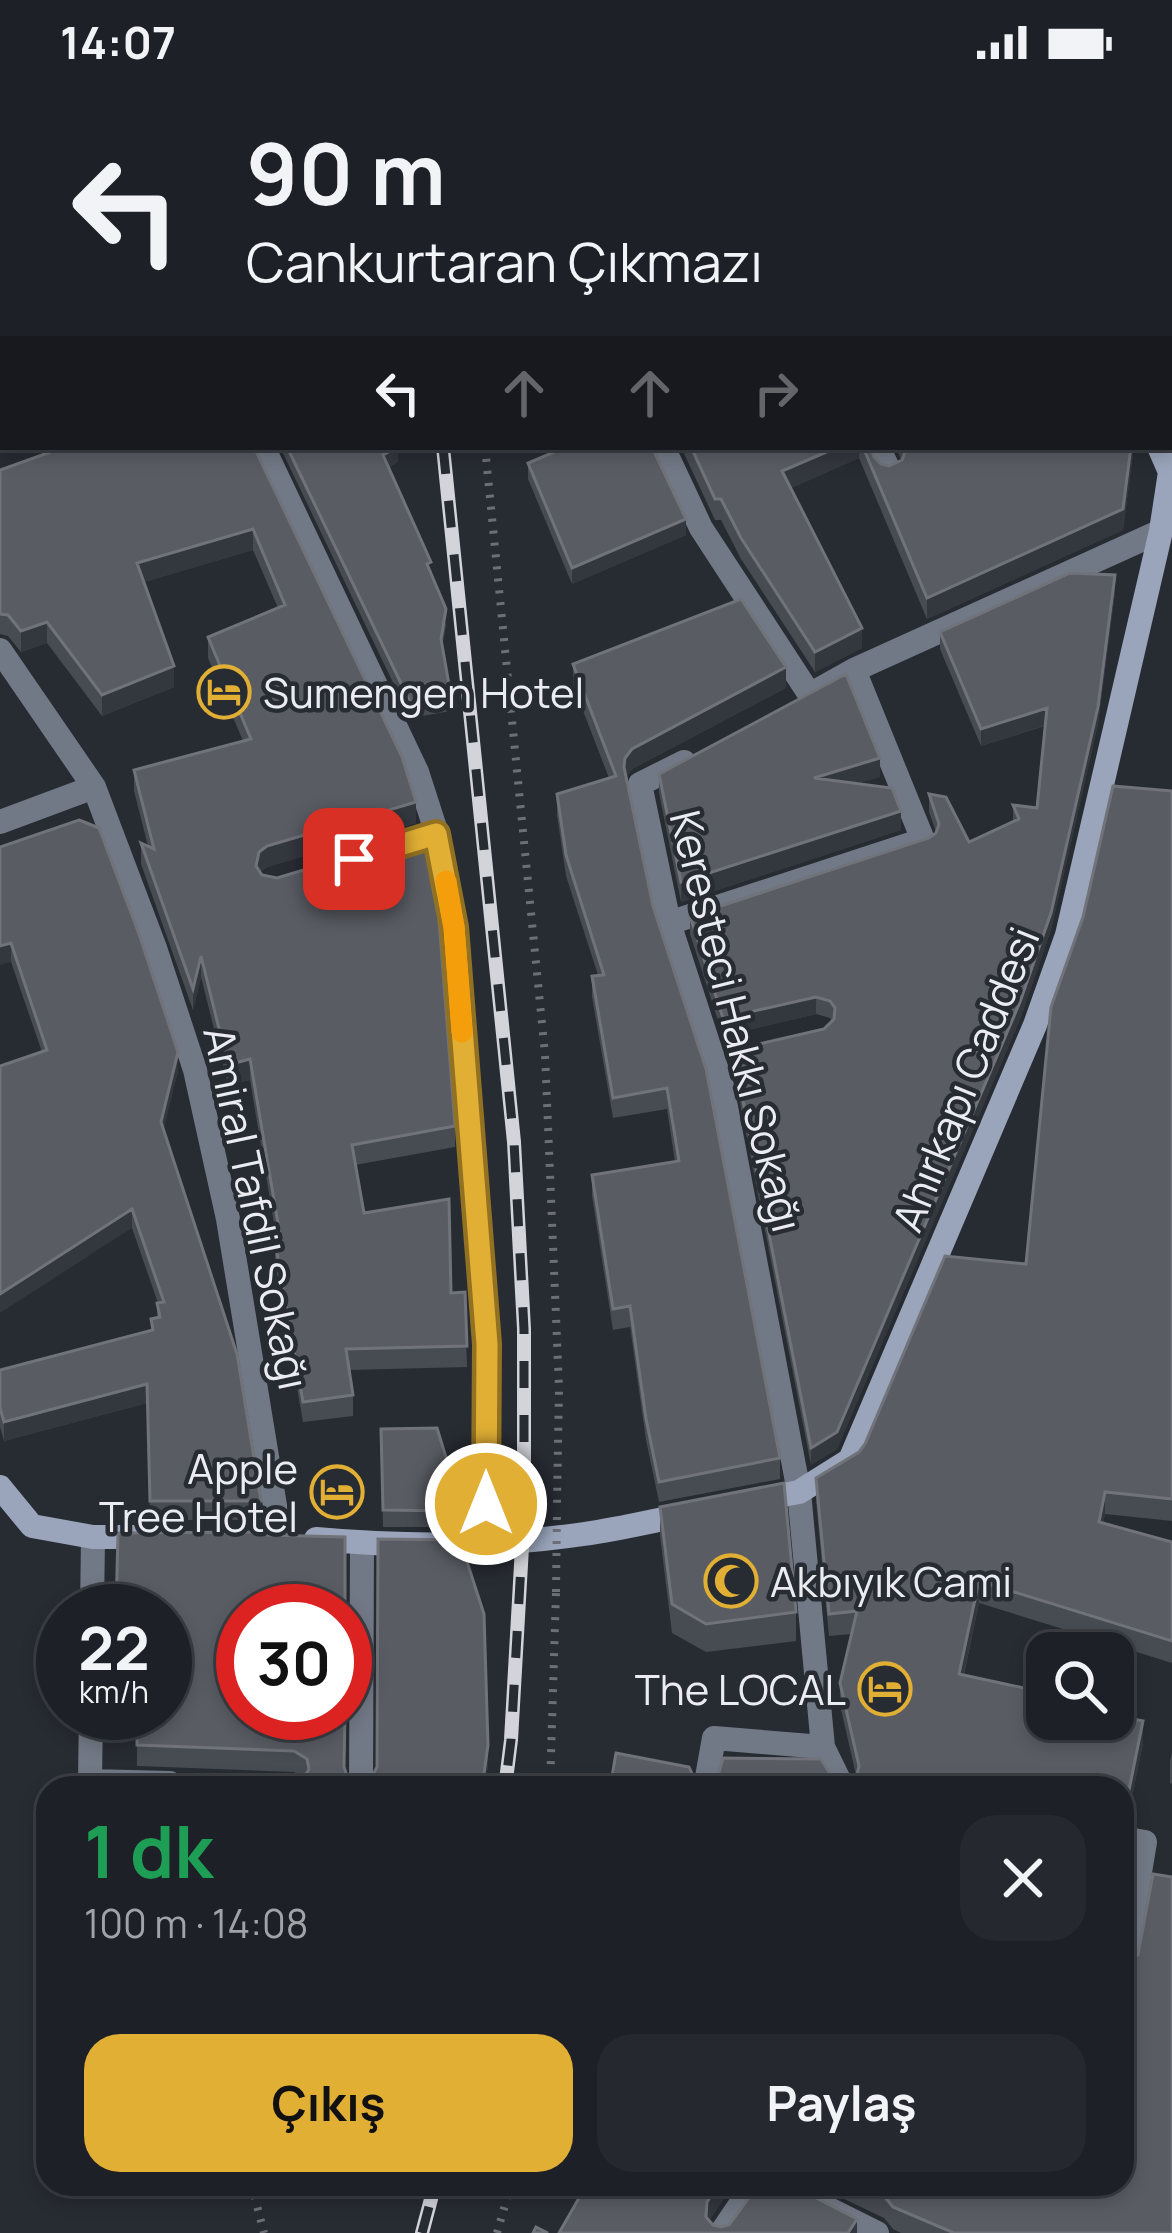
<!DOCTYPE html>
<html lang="tr">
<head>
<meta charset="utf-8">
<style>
  body { margin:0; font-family:Manrope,sans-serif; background:#25282e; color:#f1f3f6; height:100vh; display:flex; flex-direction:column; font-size:45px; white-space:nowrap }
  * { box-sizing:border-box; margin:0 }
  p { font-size:39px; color:#a0a3a7 }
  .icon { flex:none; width:66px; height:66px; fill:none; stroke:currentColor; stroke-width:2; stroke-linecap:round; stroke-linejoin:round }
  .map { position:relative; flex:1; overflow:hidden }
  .side { position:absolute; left:36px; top:1692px; width:1098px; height:420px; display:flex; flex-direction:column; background:#1d2026; border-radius:36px; box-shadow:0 6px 18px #0003,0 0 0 3px #3b3e43 }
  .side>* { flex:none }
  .hud { position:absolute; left:0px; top:0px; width:1173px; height:366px; box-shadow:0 6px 18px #0003,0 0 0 3px #3b3e43; background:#1d2026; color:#f1f3f6; overflow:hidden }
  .controls { position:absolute; left:1026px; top:1548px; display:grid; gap:24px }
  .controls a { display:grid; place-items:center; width:108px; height:108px; border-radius:24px; background:#1d2026; box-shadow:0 6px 18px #0003,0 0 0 3px #3b3e43; font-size:60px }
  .speed { position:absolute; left:36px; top:1500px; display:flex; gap:24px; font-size:60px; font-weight:700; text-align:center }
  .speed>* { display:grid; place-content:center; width:156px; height:156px; border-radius:50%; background:#1d2026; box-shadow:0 6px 18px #0003,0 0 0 3px #3b3e43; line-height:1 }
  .speed small { font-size:30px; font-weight:400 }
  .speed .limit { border:18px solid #d22; background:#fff; color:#111 }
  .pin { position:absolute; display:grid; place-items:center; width:102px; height:102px; color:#fff; margin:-51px; border-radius:24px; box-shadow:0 6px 18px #0006 }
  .me { position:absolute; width:132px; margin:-66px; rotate:0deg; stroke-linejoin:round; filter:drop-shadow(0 0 9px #0008) }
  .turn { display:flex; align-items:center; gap:42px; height:252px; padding:0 48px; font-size:54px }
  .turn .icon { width:156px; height:156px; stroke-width:2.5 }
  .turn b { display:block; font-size:84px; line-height:102px }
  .lanes { display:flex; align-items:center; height:114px; padding:0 48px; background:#0003; justify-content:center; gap:60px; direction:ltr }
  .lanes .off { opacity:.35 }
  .round { display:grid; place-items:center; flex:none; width:126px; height:126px; border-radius:36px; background:#25282e }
  .headline { display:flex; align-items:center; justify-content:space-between; height:204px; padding:0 48px }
  h1 { font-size:72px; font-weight:700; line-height:90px; color:#1e9e55 }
  .cta { display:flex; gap:24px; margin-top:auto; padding:24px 48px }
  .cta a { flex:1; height:138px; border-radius:36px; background:#e1af34; color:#111; font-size:48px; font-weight:700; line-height:138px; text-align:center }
  .cta a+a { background:#25282e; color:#f1f3f6 }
  .status { display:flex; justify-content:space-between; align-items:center; height:84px; padding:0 60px; background:#1d2026; direction:ltr }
  .status svg { height:33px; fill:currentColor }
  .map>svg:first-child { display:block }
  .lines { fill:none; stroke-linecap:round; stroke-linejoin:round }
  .path { stroke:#6c7076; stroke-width:8; stroke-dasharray:3 9; stroke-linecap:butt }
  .street { stroke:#727986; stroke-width:24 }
  .secondary { stroke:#9aa5bb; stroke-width:24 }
  .rail-casing { stroke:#d2d4da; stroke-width:14 }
  .rail { stroke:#272b32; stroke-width:9; stroke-dasharray:27; stroke-linecap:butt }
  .path-bridge { stroke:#6c7076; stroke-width:8; stroke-dasharray:3 9; stroke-linecap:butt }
  .wall { fill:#474b52 }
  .shaded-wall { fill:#33373e }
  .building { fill:#595c63; stroke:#707379; stroke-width:3 }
  .route-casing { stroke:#927222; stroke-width:30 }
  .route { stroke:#e1af34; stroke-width:21 }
  .slow { stroke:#f59e0b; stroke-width:21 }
  .labels { text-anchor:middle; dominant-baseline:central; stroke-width:9; stroke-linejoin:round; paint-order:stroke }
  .poi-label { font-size:42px; fill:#eaecf1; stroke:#272b32; text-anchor:start }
  .street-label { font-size:42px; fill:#eaecf1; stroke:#272b32 }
</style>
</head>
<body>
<div class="status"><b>14:07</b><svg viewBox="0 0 49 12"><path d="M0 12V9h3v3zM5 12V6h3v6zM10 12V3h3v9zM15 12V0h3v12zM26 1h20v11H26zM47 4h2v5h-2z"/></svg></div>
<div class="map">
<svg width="1172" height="2149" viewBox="0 0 1172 2149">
  <rect width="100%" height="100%" fill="#272b32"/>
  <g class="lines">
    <path class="path" d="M 449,0 L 450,3
      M 485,363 L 545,970 L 559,1304 L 557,1419
      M 550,1704 L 556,1508
      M 257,2100 L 255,2114 L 264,2149
      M 497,2149 L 511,2100"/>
    <path class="street" d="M 43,0 L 44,3
      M 535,0 L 536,3
      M 0,159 L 3,158
      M 263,363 L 417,688 L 437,750 L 454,843 L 487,1260 L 485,1460
      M 663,363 L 701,444 L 810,611
      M 878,363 L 889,386
      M 0,566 L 94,703 L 155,864 L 195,986 L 228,1135 L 280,1452
      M 820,605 L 854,586 L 1161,447
      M 684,678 L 640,700 L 669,839 L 722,1002 L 799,1408 L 823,1663 L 843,1704
      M 0,738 L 94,703
      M 669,839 L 923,756 L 854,586
      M 92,1527 L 93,1453
      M 91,1629 L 90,1697 L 170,1699
      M 361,1704 L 362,1459
      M 705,1704 L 714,1654 L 823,1663
      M 1122,1754 L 1145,1758 L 1124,1884 L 1122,1884
      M 779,2100 L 877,2149
      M 721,2149 L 754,2100"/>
    <path class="secondary" d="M 0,1403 L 32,1442 L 93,1453 L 149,1453
      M 756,1416 L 799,1408 L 850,1376 L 1035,941 L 1067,851 L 1161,447 L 1170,388 L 1159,363
      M 316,1455 C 405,1463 496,1463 584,1450 C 620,1445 656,1436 693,1429"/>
    <g class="rail-casing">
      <path id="rail" d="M 401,0 L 402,3
        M 443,363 L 514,1058 L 524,1245 L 524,1428 L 511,1656 L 505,1704
        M 422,2149 L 435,2100"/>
    </g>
    <use href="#rail" class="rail"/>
    <path class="path-bridge" d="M 556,1508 L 557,1426"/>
  </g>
  <path class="wall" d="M 48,363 L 254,363 L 416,739 L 267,783 L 260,788 L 455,1042 L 455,1063 L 355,1081 L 364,1129 L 451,1209 L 465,1208 L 467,1283 L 349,1286 L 353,1311 L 353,1332 L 303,1338 L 275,1178 L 275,1158 L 277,1157 L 250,996 L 228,1001 L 201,893 L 193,926 L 141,780 L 141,759 L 148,762 L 134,707 L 134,686 L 243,657 L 208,574 L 208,553 L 278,524 L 253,466 L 144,498 L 174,603 L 102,632 L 47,559 L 21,568 L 8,552 L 0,550 L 0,386 L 50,368 Z
    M 280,363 L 398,363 L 398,378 L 389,383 L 431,490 L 446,541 L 442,563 L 451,612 L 451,627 L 410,634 Z
    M 681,363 L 870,363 L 874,373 L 881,380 L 889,382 L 901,376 L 896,363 L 1133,363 L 1133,370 L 1123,446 L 927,535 L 859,374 L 791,404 L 862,564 L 815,588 L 741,475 L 721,436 L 715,436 Z
    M 528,379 L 686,451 L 572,500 L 528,395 Z
    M 1115,508 L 1098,640 L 1051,846 L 1020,935 L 837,1365 L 811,1381 L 733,983 L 733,966 L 824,945 L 832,937 L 830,934 L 816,930 L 723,952 L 690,850 L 690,832 L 929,754 L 936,748 L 929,728 L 929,710 L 969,758 L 1013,738 L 1013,721 L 1037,724 L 1045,642 L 981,662 L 940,565 L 940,548 Z
    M 573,580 L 786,604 L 632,685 L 626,693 L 653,822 L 780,1374 L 780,1395 L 659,1418 L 646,1356 L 630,1243 L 613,1246 L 592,1112 L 592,1091 L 675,1078 L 667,1025 L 613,1034 L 592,913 L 592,892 L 598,891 L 566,792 L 557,731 L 557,710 L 609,694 L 573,601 Z
    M 659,690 L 880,693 L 858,699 L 901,746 L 681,818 L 659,709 Z
    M 1172,707 L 1172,1437 L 1105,1430 L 1103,1439 L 1172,1458 L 1172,1579 L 979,1519 L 964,1591 L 1047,1635 L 1143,1659 L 1127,1738 L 1122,1739 L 1122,1704 L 610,1704 L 694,1694 L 703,1698 L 833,1695 L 841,1698 L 851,1696 L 856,1691 L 840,1621 L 840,1599 L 852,1550 L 829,1552 L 816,1417 L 816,1394 L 859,1368 L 1026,1180 Z
    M 0,763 L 178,987 L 163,1046 L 261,1417 L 261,1436 L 150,1436 L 147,1319 L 4,1357 L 0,1343 L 0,1286 L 151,1246 L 151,1235 L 157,1234 L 157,1219 L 158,1219 L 132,1144 L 42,968 L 11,878 Z
    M 381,1345 L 461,1422 L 461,1438 L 450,1439 L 450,1443 L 383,1443 Z
    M 660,1423 L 796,1528 L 796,1557 L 706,1568 L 672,1549 L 660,1452 Z
    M 165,1527 L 345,1683 L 347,1692 L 360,1700 L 488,1682 L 484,1704 L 138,1704 L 292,1700 L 302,1697 L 304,1694 L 294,1688 L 137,1682 L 137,1629 Z
    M 1172,1669 L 1172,1700 L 1170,1699 L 1170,1677 Z
    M 813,2100 L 1122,2100 L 1172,2149 L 901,2149 L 893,2145 L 884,2134 Z"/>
  <path class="shaded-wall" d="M 1140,0 L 1169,0 L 1163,3 L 1140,3 Z
    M 3,101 L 3,119 L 0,120 L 0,102 Z
    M 3,231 L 3,249 L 0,250 L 0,232 Z
    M 398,363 L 398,378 L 383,386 L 383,371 Z
    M 838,363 L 859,363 L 859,374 L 782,408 L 782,387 Z
    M 1131,363 L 1133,363 L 1133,370 L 1123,446 L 927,535 L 927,514 Z
    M 686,435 L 686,451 L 572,500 L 572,484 Z
    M 253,445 L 253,466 L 137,500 L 137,479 Z
    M 1115,491 L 1115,508 L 1098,640 L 1051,846 L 1020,935 L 837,1365 L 811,1381 L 811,1364 L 837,1348 Z
    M 47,538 L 47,559 L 21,568 L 21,547 Z
    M 862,544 L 862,564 L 815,588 L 815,568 Z
    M 174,582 L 174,603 L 102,632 L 102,611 Z
    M 786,583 L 786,604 L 632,685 L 625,694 L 625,674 L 632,665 Z
    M 1047,624 L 1047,641 L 981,662 L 981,645 Z
    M 880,674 L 880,693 L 814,713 L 814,694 Z
    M 416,718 L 416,739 L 267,783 L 259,789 L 256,782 L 259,768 L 267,762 Z
    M 901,727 L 901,746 L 681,818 L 681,798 Z
    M 11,859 L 11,878 L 0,881 L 0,862 Z
    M 201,872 L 201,893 L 193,926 L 193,905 Z
    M 816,913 L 816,930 L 723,952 L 723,934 Z
    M 178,968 L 178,987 L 161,1057 L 161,1038 Z
    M 250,975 L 250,996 L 228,1001 L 228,981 Z
    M 132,1125 L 132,1144 L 0,1229 L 0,1210 Z
    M 147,1300 L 147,1319 L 4,1357 L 4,1338 Z
    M 1105,1408 L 1105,1430 L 1099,1460 L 1099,1438 Z
    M 979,1497 L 979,1519 L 959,1612 L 959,1590 Z
    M 1143,1637 L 1143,1659 L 1127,1738 L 1127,1716 Z
    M 488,1661 L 488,1682 L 484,1704 L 482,1704 Z
    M 1126,1749 L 1126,1771 L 1122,1793 L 1122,1771 Z
    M 719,2100 L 734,2100 L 707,2140 L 707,2118 Z
    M 857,2135 L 857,2149 L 848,2149 Z"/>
  <path class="building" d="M 0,0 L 26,0 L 15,3 L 3,3 L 3,101 L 0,102 Z
    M 83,0 L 146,0 L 147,3 L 85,3 Z
    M 294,0 L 363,0 L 364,3 L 296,3 Z
    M 568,0 L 1142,0 L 1144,3 L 568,3 Z
    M 1172,145 L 1172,217 L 1170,218 L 1170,146 Z
    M 0,190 L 3,200 L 3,231 L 0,232 Z
    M 55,363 L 254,363 L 402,673 L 416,718 L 267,762 L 259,768 L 256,782 L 262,791 L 277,794 L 424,750 L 438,824 L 455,1042 L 352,1061 L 364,1129 L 449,1115 L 451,1209 L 465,1208 L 467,1262 L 346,1265 L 353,1311 L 303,1318 L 275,1158 L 281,1157 L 250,975 L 228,981 L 201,872 L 193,905 L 141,759 L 154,765 L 134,686 L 251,655 L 208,553 L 285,521 L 253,445 L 137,479 L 174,582 L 102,611 L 47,538 L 21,547 L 8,531 L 0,530 L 0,386 L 56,366 Z
    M 287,363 L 398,363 L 383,371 L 431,478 L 427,480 L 446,525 L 441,555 L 451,612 L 410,618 Z
    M 566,363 L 652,363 L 686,435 L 572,484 L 528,379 Z
    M 691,363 L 838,363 L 782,387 L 862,544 L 815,568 L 741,454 L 721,415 L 715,415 Z
    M 863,363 L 870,363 L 874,373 L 881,380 L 889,382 L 902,376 L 905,368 L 903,363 L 1131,363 L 1123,425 L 927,514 Z
    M 1070,489 L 1115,491 L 1098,623 L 1051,829 L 1020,918 L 837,1348 L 811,1364 L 733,966 L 824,945 L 834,935 L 835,924 L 830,917 L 816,913 L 723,934 L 690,832 L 929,754 L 936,749 L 939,740 L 929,710 L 946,713 L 969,758 L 1019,735 L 1013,721 L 1037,724 L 1047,624 L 981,645 L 940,548 Z
    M 741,515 L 786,583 L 632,665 L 625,674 L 624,683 L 653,822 L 706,985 L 780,1374 L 659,1398 L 646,1335 L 630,1222 L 613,1225 L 592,1091 L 679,1077 L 667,1004 L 613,1014 L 592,892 L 604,891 L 566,771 L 557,710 L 616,692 L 573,580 Z
    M 846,590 L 880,674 L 814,694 L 892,704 L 901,727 L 681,798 L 659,690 Z
    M 1113,702 L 1172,707 L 1172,1415 L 1105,1408 L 1099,1438 L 1172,1458 L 1172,1557 L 979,1497 L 959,1590 L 1047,1609 L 1047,1635 L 1113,1635 L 1113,1631 L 1143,1637 L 1127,1716 L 1122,1716 L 1122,1704 L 610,1704 L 616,1669 L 689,1683 L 694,1694 L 703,1698 L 712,1697 L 718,1692 L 723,1674 L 821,1675 L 833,1695 L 841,1698 L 851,1696 L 857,1690 L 859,1682 L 840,1599 L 857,1527 L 829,1530 L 816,1394 L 859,1368 L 865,1360 L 945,1172 L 1026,1180 L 1051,923 L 1083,833 Z
    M 79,736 L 99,744 L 139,850 L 178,968 L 161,1038 L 237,1270 L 261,1417 L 150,1417 L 147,1300 L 4,1338 L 0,1324 L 0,1286 L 153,1246 L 151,1235 L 160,1233 L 157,1219 L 164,1218 L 132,1125 L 0,1210 L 0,982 L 47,966 L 11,859 L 0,862 L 0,763 Z
    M 437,1344 L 461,1422 L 449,1422 L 450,1427 L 383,1426 L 381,1345 Z
    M 784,1399 L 796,1528 L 706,1540 L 672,1520 L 660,1423 Z
    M 268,1448 L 268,1451 L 345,1453 L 345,1561 L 345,1527 L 243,1527 L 243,1629 L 345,1629 L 344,1683 L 347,1692 L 360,1700 L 370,1697 L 377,1683 L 378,1455 L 460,1456 L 484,1530 L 488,1661 L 482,1704 L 138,1704 L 138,1694 L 292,1700 L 302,1697 L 309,1685 L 307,1675 L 294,1667 L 137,1661 L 137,1629 L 165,1629 L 165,1527 L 116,1527 L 118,1449 Z
    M 1122,1748 L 1126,1749 L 1122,1771 Z
    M 1153,1790 L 1172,1793 L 1172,2149 L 954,2149 L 893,2123 L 884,2112 L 859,2100 L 1122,2100 L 1122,1878 L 1138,1871 Z
    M 587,2100 L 719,2100 L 707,2118 L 706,2133 L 713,2141 L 721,2143 L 729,2141 L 759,2100 L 789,2100 L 857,2135 L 848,2149 L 559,2149 Z
    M 536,2143 L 548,2149 L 533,2149 Z"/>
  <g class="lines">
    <g class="route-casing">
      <path id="route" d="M 354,775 L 436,750 L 454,843 L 487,1260 L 486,1420"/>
    </g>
    <use href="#route" class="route"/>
    <path class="slow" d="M 446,797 L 454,843 L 462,948"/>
  </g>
  <defs>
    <g id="hotel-ring" transform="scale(2.7)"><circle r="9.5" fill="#272b32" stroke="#e1af34" stroke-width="1.5"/><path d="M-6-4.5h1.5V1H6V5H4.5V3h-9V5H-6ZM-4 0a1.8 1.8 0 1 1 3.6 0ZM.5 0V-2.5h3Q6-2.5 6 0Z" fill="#e1af34"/></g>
    <g id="mosque-ring" transform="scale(2.7)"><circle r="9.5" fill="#272b32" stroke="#e1af34" stroke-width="1.5"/><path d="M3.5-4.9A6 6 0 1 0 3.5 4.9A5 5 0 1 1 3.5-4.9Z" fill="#e1af34"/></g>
  </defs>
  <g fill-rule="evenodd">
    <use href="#hotel-ring" x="224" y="608"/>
    <use href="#hotel-ring" x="337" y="1408"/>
    <use href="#mosque-ring" x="731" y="1497"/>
    <use href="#hotel-ring" x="885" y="1605"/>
  </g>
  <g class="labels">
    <g class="poi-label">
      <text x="263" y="608">Sumengen Hotel</text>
      <text x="298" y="1384" text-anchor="end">Apple<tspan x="298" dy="48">Tree Hotel</tspan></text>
      <text x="770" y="1497">Akbıyık Cami</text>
      <text x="846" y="1605" text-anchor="end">The LOCAL</text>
    </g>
    <g class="street-label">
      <text transform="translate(737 937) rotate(76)">Keresteci Hakkı Sokağı</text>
      <text transform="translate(965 995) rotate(-68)">Ahırkapı Caddesi</text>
      <text transform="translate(257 1124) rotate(78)">Amiral Tafdil Sokağı</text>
    </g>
  </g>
</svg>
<div class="controls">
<a><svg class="icon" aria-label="search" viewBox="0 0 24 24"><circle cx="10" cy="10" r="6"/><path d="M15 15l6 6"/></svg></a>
</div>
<div class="speed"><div>22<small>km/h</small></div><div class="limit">30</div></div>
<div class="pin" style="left:354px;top:775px;background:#d93025"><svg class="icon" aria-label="arrive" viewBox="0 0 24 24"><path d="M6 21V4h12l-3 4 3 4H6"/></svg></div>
<svg class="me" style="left:486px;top:1420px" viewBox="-20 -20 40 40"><circle r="17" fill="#e1af34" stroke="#fff" stroke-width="3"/><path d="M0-11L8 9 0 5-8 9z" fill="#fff"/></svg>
<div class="hud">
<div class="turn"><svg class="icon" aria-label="left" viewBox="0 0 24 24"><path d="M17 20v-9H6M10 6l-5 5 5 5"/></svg><div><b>90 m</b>Cankurtaran Çıkmazı</div></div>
<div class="lanes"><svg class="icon" aria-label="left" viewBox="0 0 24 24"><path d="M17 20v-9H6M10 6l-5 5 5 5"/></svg><svg class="icon off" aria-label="ahead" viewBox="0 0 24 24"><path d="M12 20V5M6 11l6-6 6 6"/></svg><svg class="icon off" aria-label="ahead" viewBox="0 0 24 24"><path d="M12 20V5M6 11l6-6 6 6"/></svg><svg class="icon off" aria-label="right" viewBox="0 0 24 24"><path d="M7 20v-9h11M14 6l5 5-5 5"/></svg></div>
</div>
<section class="side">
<div class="headline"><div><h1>1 dk</h1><p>100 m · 14:08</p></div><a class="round"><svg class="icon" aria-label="close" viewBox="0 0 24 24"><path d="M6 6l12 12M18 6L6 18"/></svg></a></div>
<div class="cta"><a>Çıkış</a><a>Paylaş</a></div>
</section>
</div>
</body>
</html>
